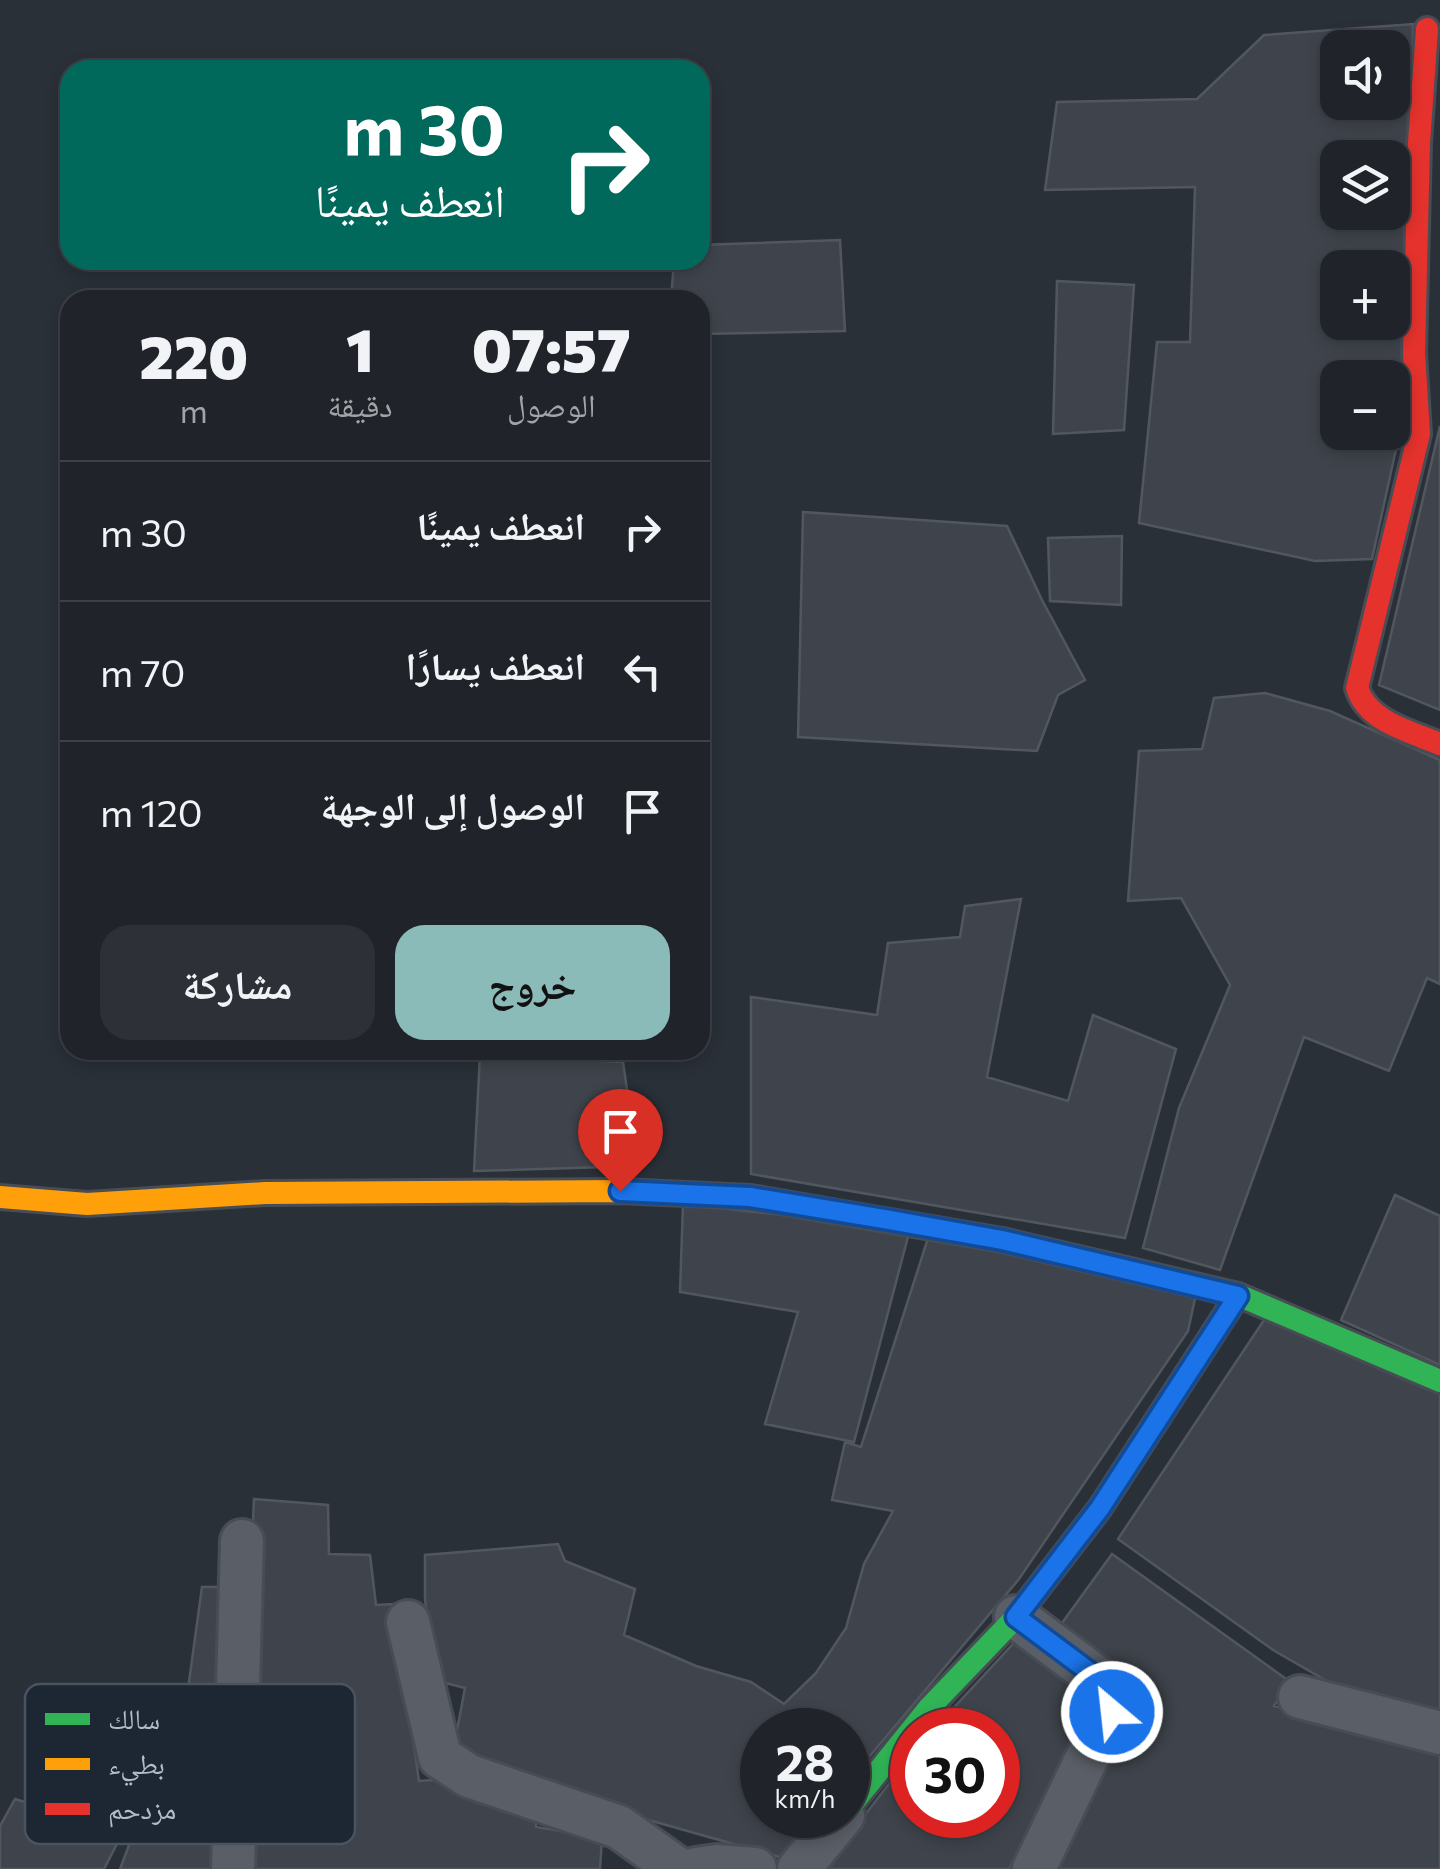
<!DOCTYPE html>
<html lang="ar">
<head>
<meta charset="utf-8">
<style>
  body { margin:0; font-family:Commissioner,"Noto Naskh Arabic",sans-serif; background:#2d3036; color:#f1f3f6; direction:rtl; height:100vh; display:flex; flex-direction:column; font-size:38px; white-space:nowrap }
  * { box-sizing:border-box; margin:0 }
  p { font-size:32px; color:#a2a4a8 }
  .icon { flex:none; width:55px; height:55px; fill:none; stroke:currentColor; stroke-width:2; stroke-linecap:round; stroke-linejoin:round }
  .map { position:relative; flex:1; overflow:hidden; direction:ltr }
  .drawer { position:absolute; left:60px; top:290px; width:650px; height:770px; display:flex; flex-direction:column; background:#20242a; border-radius:30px; box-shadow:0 5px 15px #0003,0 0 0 2px #3d4147; direction:rtl }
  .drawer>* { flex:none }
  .hud { position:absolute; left:60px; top:60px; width:650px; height:210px; border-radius:30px; box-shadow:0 5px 15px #0003,0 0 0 2px #3d4147; direction:rtl; background:#00695c; color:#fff; overflow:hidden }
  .buttons { position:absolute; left:1320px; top:30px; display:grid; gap:20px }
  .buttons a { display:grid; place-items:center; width:90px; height:90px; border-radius:20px; background:#20242a; box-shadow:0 5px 15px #0003,0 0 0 2px #3d4147; font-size:50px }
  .speed { position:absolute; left:740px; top:1708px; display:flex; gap:20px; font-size:50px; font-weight:700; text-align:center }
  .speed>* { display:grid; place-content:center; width:130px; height:130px; border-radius:50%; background:#20242a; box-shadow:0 5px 15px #0003,0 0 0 2px #3d4147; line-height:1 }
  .speed small { font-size:25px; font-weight:400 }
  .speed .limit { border:15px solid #d22; background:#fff; color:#111 }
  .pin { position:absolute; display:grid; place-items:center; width:85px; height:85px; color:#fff; margin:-102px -42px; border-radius:50% 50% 50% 0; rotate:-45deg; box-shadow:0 0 10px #0007 }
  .pin .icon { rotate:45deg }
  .me { position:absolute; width:110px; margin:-55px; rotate:332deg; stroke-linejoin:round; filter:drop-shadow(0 0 8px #0008) }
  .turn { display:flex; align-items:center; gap:35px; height:210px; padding:0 40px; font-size:45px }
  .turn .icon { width:130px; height:130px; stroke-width:2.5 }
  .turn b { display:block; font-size:70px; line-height:85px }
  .eta { display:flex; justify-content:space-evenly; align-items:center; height:170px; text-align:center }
  .eta b { font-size:60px; font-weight:800; line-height:70px }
  .primary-button { display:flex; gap:20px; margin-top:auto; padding:20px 40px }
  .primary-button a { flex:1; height:115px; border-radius:30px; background:#8bbbb9; color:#111; font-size:40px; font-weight:800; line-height:115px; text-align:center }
  .primary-button a+a { background:#2d3036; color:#f1f3f6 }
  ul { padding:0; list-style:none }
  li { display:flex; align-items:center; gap:30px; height:140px; padding:0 40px; border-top:2px solid #3d4147 }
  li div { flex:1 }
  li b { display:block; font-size:38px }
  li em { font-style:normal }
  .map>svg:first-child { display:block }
  .building { fill:#3f444c; stroke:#52575f; stroke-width:2.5; fill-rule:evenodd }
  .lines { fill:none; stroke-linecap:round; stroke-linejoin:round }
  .street-casing { stroke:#484c55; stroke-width:48 }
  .fast-casing { stroke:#484c55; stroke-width:28 }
  .slow-casing { stroke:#484c55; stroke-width:28 }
  .jam-casing { stroke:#484c55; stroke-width:28 }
  .street { stroke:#5a5e66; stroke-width:42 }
  .fast { stroke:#30b455; stroke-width:22 }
  .slow { stroke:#ff9f0a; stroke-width:22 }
  .jam { stroke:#e5322d; stroke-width:22 }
  .route-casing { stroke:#114b97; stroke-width:25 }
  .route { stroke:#1a73e8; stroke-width:18 }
  .key { fill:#1d2633; stroke:#4a5360; stroke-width:2.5 }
  .key-label { font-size:28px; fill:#b4bcc9 }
</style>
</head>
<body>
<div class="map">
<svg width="1440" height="1869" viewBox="0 0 1440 1869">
  <rect width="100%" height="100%" fill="#2a3038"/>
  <path class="building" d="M 1413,24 L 1403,417 L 1372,559 L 1315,561 L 1139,523 L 1157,342 L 1190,342 L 1195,187 L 1045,190 L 1057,102 L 1197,99 L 1264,35 ZM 1338,48 L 1392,48 L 1392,102 L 1338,102 ZM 1338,158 L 1392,158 L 1392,212 L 1338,212 ZM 1338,268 L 1392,268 L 1392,322 L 1338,322 ZM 1338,378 L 1392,378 L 1392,432 L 1338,432 Z
    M 840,240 L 845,331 L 700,334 L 700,300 L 671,300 L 674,260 L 700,260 L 700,245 Z
    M 1057,281 L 1134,285 L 1124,430 L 1053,434 Z
    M 1440,426 L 1440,710 L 1379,685 Z
    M 803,512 L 1007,526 L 1042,600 L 1085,680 L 1058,695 L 1037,751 L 798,737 Z
    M 1122,536 L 1121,605 L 1050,601 L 1048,538 Z
    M 1265,693 L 1330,711 L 1440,760 L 1440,984 L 1427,978 L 1389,1071 L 1304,1037 L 1220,1270 L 1143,1248 L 1179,1108 L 1230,985 L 1181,898 L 1128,901 L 1139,751 L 1202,749 L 1214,698 Z
    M 1021,899 L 987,1077 L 1068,1101 L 1093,1015 L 1176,1049 L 1125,1238 L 751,1174 L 751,997 L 877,1015 L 888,943 L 960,937 L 965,906 Z
    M 480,1055 L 623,1062 L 638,1166 L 474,1171 Z
    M 1395,1195 L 1440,1216 L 1440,1365 L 1341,1320 Z
    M 683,1204 L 910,1229 L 854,1442 L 765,1424 L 798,1312 L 680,1292 Z
    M 929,1235 L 1196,1294 L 1188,1331 L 1019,1579 L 848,1782 L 848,1730 L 762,1730 L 762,1815 L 819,1815 L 783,1858 L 599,1806 L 452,1757 L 465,1688 L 434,1680 L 425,1599 L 425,1555 L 558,1544 L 565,1561 L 635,1589 L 624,1635 L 696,1666 L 751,1682 L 784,1704 L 816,1673 L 846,1628 L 864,1564 L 893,1511 L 832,1500 L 845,1442 L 861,1447 Z
    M 1266,1317 L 1440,1394 L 1440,1720 L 1353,1696 L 1273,1650 L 1118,1539 Z
    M 254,1499 L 328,1505 L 329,1554 L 370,1555 L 376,1605 L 394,1604 L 419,1781 L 433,1780 L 535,1805 L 536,1827 L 602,1838 L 600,1869 L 243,1869 L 244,1826 L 327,1830 L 319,1724 L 244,1716 Z
    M 1112,1554 L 1289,1681 L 1274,1706 L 1440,1746 L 1440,1869 L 1055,1869 L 1142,1696 L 1054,1634 Z
    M 202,1587 L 223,1587 L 220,1869 L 120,1869 L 188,1689 Z
    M 1014,1643 L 1096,1702 L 1009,1869 L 823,1869 L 912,1754 L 912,1815 L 998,1815 L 998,1730 L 933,1730 Z
    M 15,1799 L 123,1832 L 104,1869 L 0,1869 L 0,1826 Z"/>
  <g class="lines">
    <g class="street-casing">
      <path id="street" d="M 1016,1617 L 1111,1688 L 1115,1699 L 1034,1869
        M 408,1622 L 440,1757 L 469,1776 L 619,1827 L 678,1869
        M 1300,1697 L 1440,1733
        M 233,1869 L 242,1541
        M 696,1869 L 717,1866 L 755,1869
        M 799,1869 L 843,1815"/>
    </g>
    <g class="fast-casing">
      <path id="fast" d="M 820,1209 L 1002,1240 L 1238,1295 L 1440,1381
        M 848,1809 L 930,1707 L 1016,1617 L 1100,1508 L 1238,1295"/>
    </g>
    <g class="slow-casing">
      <path id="slow" d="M 0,1197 L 87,1204 L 265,1193 L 620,1191 L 751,1197 L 820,1209"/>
    </g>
    <g class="jam-casing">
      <path id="jam" d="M 1427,29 L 1419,143 L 1414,353 L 1419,434 L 1357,688 C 1368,722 1409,731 1440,744"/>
    </g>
    <use href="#street" class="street"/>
    <use href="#fast" class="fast"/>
    <use href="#slow" class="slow"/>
    <use href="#jam" class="jam"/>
  </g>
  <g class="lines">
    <g class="route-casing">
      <path id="route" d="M 620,1191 L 750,1197 L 884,1219 L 1002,1240 L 1238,1296 L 1100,1508 L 1016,1617 L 1111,1688 L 1115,1699 L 1112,1712"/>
    </g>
    <use href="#route" class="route"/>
  </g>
  <rect x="25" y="1684" width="330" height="160" rx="15" class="key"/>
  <rect x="45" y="1713" width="45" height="12" fill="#30b455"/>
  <rect x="45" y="1758" width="45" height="12" fill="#ff9f0a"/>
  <rect x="45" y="1803" width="45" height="12" fill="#e5322d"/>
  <g class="key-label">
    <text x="108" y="1729">سالك</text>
    <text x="108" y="1774">بطيء</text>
    <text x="108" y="1819">مزدحم</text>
  </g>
</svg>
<div class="buttons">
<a><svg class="icon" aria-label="sound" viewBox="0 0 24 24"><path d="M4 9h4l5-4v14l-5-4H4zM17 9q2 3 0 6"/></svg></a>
<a><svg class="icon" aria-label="layers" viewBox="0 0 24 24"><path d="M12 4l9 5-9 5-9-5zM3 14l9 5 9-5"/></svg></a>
<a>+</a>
<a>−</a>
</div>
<div class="speed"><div>28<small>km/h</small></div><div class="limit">30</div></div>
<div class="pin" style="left:620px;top:1191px;background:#d93025"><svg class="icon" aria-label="arrive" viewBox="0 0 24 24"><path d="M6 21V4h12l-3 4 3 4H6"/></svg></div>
<svg class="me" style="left:1112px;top:1712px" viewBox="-20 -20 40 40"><circle r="17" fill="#1a73e8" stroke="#fff" stroke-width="3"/><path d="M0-11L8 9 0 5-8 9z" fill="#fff"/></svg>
<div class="hud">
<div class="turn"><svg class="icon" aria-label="right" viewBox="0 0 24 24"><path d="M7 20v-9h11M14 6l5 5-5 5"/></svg><div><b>30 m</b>انعطف يمينًا</div></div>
</div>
<section class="drawer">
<div class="eta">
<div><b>07:57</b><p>الوصول</p></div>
<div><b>1</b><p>دقيقة</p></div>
<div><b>220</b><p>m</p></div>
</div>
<ul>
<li><svg class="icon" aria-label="right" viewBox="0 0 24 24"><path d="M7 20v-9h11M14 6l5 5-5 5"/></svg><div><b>انعطف يمينًا</b></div><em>30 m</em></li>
<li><svg class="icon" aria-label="left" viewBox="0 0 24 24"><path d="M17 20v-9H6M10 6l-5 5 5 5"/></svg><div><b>انعطف يسارًا</b></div><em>70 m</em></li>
<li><svg class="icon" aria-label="arrive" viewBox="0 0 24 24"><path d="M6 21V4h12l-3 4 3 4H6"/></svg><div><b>الوصول إلى الوجهة</b></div><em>120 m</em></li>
</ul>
<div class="primary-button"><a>خروج</a><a>مشاركة</a></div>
</section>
</div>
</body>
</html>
